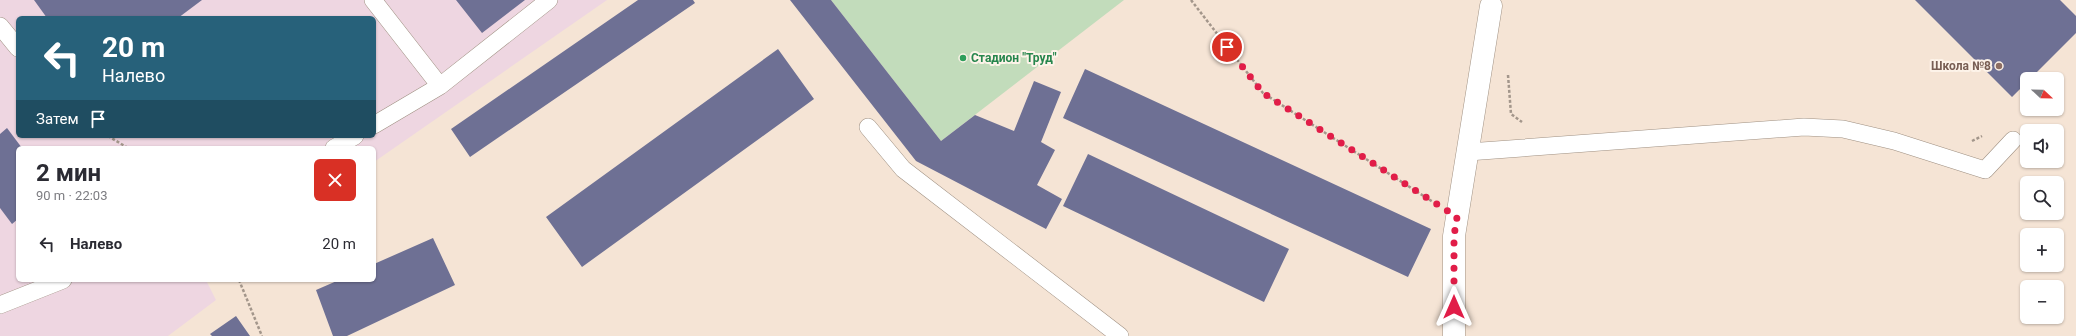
<!DOCTYPE html>
<html lang="ru">
<head>
<meta charset="utf-8">
<style>
  body { margin:0; font-family:Roboto,sans-serif; background:#f7f7f7; color:#2b2b33; height:100vh; display:flex; flex-direction:column; font-size:15px; white-space:nowrap }
  * { box-sizing:border-box; margin:0 }
  p { font-size:13px; color:#7c7c81 }
  .icon { flex:none; width:22px; height:22px; fill:none; stroke:currentColor; stroke-width:2; stroke-linecap:round; stroke-linejoin:round }
  .map { position:relative; flex:1; overflow:hidden }
  .panel { position:absolute; left:16px; top:146px; width:360px; height:136px; display:flex; flex-direction:column; background:#fff; border-radius:6px; box-shadow:0 1px 3px #0004 }
  .panel>* { flex:none }
  .hud { position:absolute; left:16px; top:16px; width:360px; height:122px; border-radius:6px; box-shadow:0 1px 3px #0004; background:#27617a; color:#fff; overflow:hidden }
  .needle { width:26px; rotate:112deg }
  .tools { position:absolute; left:2020px; top:72px; display:grid; gap:8px }
  .tools a { display:grid; place-items:center; width:44px; height:44px; border-radius:6px; background:#fff; box-shadow:0 1px 3px #0004; font-size:20px }
  .pin { position:absolute; display:grid; place-items:center; width:34px; height:34px; color:#fff; margin:-17px; border:2px solid #fff; border-radius:50%; box-shadow:0 1px 4px #0007 }
  .me { position:absolute; width:44px; margin:-22px; rotate:0deg; stroke-linejoin:round; filter:drop-shadow(0 0 3px #0008) }
  .turn { display:flex; align-items:center; gap:14px; height:84px; padding:0 20px; font-size:18px }
  .turn .icon { width:52px; height:52px; stroke-width:2.5 }
  .turn b { display:block; font-size:28px; line-height:34px }
  .then { display:flex; align-items:center; height:38px; padding:0 20px; background:#0003; gap:8px; font-size:15px }
  .round { display:grid; place-items:center; flex:none; width:42px; height:42px; border-radius:6px; background:#f7f7f7 }
  .headline { display:flex; align-items:center; justify-content:space-between; height:68px; padding:0 20px }
  h1 { font-size:24px; font-weight:700; line-height:30px }
  ul { padding:0; list-style:none }
  li { display:flex; align-items:center; gap:12px; height:60px; padding:0 20px }
  li div { flex:1 }
  li b { display:block; font-size:15px }
  li em { font-style:normal }
  .map>svg:first-child { display:block }
  .medical { fill:#eed6e1; fill-rule:evenodd }
  .green { fill:#c2dcbb }
  .building { fill:#6e7094 }
  .lines { fill:none; stroke-linecap:round; stroke-linejoin:round }
  .lane-casing { stroke:#9f9082; stroke-width:18 }
  .street-casing { stroke:#9f9082; stroke-width:23 }
  .path { stroke:#a3968b; stroke-width:2.5; stroke-dasharray:3 2; stroke-linecap:butt }
  .lane { stroke:#fff; stroke-width:17 }
  .street { stroke:#fff; stroke-width:22 }
  .route { stroke:#e11d48; stroke-width:7; stroke-dasharray:0 12.6 }
  .leisure-dot { fill:#2e9e5b; stroke:#fdf3e9; stroke-width:1.5 }
  .education-dot { fill:#8d6e63; stroke:#fdf3e9; stroke-width:1.5 }
  .labels { text-anchor:middle; dominant-baseline:central; stroke-width:4; stroke-linejoin:round; paint-order:stroke }
  .leisure-label { font-size:12px; font-weight:bold; fill:#27864d; stroke:#fdf3e9; text-anchor:start }
  .education-label { font-size:12px; font-weight:bold; fill:#785e54; stroke:#fdf3e9; text-anchor:end }
</style>
</head>
<body>
<div class="map">
<svg width="2076" height="336" viewBox="0 0 2076 336">
  <rect width="100%" height="100%" fill="#f5e4d5"/>
  <path class="medical" d="M 0,0 L 607,0 L 374,162 L 374,148 L 18,148 L 18,280 L 206,280 L 216,300 L 168,336 L 0,336 ZM 18,18 L 374,18 L 374,136 L 18,136 Z"/>
  <path class="green" d="M 831,0 L 1124,0 L 941,141 Z"/>
  <path class="building" d="M 34,0 L 202,0 L 178,18 L 47,18 Z
    M 456,0 L 525,0 L 482,33 Z
    M 638,0 L 693,0 L 695,3 L 470,157 L 451,129 Z
    M 790,0 L 831,0 L 941,141 L 975,115 L 1014,131 L 1034,81 L 1061,92 L 1041,142 L 1055,150 L 1037,185 L 1062,199 L 1046,229 L 916,161 Z
    M 1915,0 L 2060,0 L 2076,16 L 2076,33 L 2030,79 L 2027,79 L 2027,82 L 2012,97 Z
    M 778,49 L 814,99 L 582,267 L 546,217 Z
    M 1085,69 L 1431,229 L 1408,277 L 1063,118 Z
    M 7,128 L 22,148 L 18,148 L 18,219 L 12,224 L 0,208 L 0,134 Z
    M 1088,154 L 1289,249 L 1264,302 L 1063,206 Z
    M 433,238 L 455,285 L 347,336 L 333,336 L 316,290 L 339,280 L 374,280 L 374,264 Z
    M 236,316 L 250,336 L 212,336 L 210,334 Z"/>
  <g class="lines">
    <g class="lane-casing">
      <path id="lane" d="M 373,0 L 440,86 L 549,0
        M 0,26 L 18,48
        M 374,125 L 440,86
        M 868,127 L 903,169 L 1120,336
        M 334,148 L 355,136
        M 1468,152 L 1804,127 L 1843,129 L 1894,141 L 1985,170 L 2013,140
        M 0,305 L 63,280"/>
    </g>
    <g class="street-casing">
      <path id="street" d="M 1454,336 L 1454,236 L 1491,6"/>
    </g>
    <path class="path" d="M 1191,0 L 1263,93 L 1433,202
      M 1508,75 L 1511,114 L 1522,122
      M 108,136 L 128,148
      M 1972,141 L 1982,136
      M 239,280 L 262,336"/>
    <use href="#lane" class="lane"/>
    <use href="#street" class="street"/>
  </g>
  <g class="lines">
    <path class="route" d="M 1227,47 L 1263,93 L 1457,217 L 1454,236 L 1454,307"/>
  </g>
  <circle class="leisure-dot" cx="963" cy="58" r="4"/>
  <circle class="education-dot" cx="1999" cy="66" r="4"/>
  <g class="labels">
    <g class="leisure-label">
      <text x="971" y="58">Стадион "Труд"</text>
    </g>
    <g class="education-label">
      <text x="1991" y="66">Школа №8</text>
    </g>
  </g>
</svg>
<div class="tools">
<a><svg class="needle" viewBox="-14 -14 28 28"><path d="M0-13l5 13h-10z" fill="#e53935"/><path d="M0 13l5-13h-10z" fill="#7c7c81"/></svg></a>
<a><svg class="icon" aria-label="sound" viewBox="0 0 24 24"><path d="M4 9h4l5-4v14l-5-4H4zM17 9q2 3 0 6"/></svg></a>
<a><svg class="icon" aria-label="search" viewBox="0 0 24 24"><circle cx="10" cy="10" r="6"/><path d="M15 15l6 6"/></svg></a>
<a>+</a>
<a>−</a>
</div>
<div class="pin" style="left:1227px;top:47px;background:#d93025"><svg class="icon" aria-label="arrive" viewBox="0 0 24 24"><path d="M6 21V4h12l-3 4 3 4H6"/></svg></div>
<svg class="me" style="left:1454px;top:307px" viewBox="-20 -20 40 40"><path d="M0-17L14 15 0 8-14 15z" fill="#e11d48" stroke="#fff" stroke-width="4"/></svg>
<div class="hud">
<div class="turn"><svg class="icon" aria-label="left" viewBox="0 0 24 24"><path d="M17 20v-9H6M10 6l-5 5 5 5"/></svg><div><b>20 m</b>Налево</div></div>
<div class="then">Затем<svg class="icon" aria-label="arrive" viewBox="0 0 24 24"><path d="M6 21V4h12l-3 4 3 4H6"/></svg></div>
</div>
<section class="panel">
<div class="headline"><div><h1>2 мин</h1><p>90 m · 22:03</p></div><a class="round" style="background:#d93025;color:#fff"><svg class="icon" aria-label="close" viewBox="0 0 24 24"><path d="M6 6l12 12M18 6L6 18"/></svg></a></div>
<ul>
<li><svg class="icon" aria-label="left" viewBox="0 0 24 24"><path d="M17 20v-9H6M10 6l-5 5 5 5"/></svg><div><b>Налево</b></div><em>20 m</em></li>
</ul>
</section>
</div>
</body>
</html>
